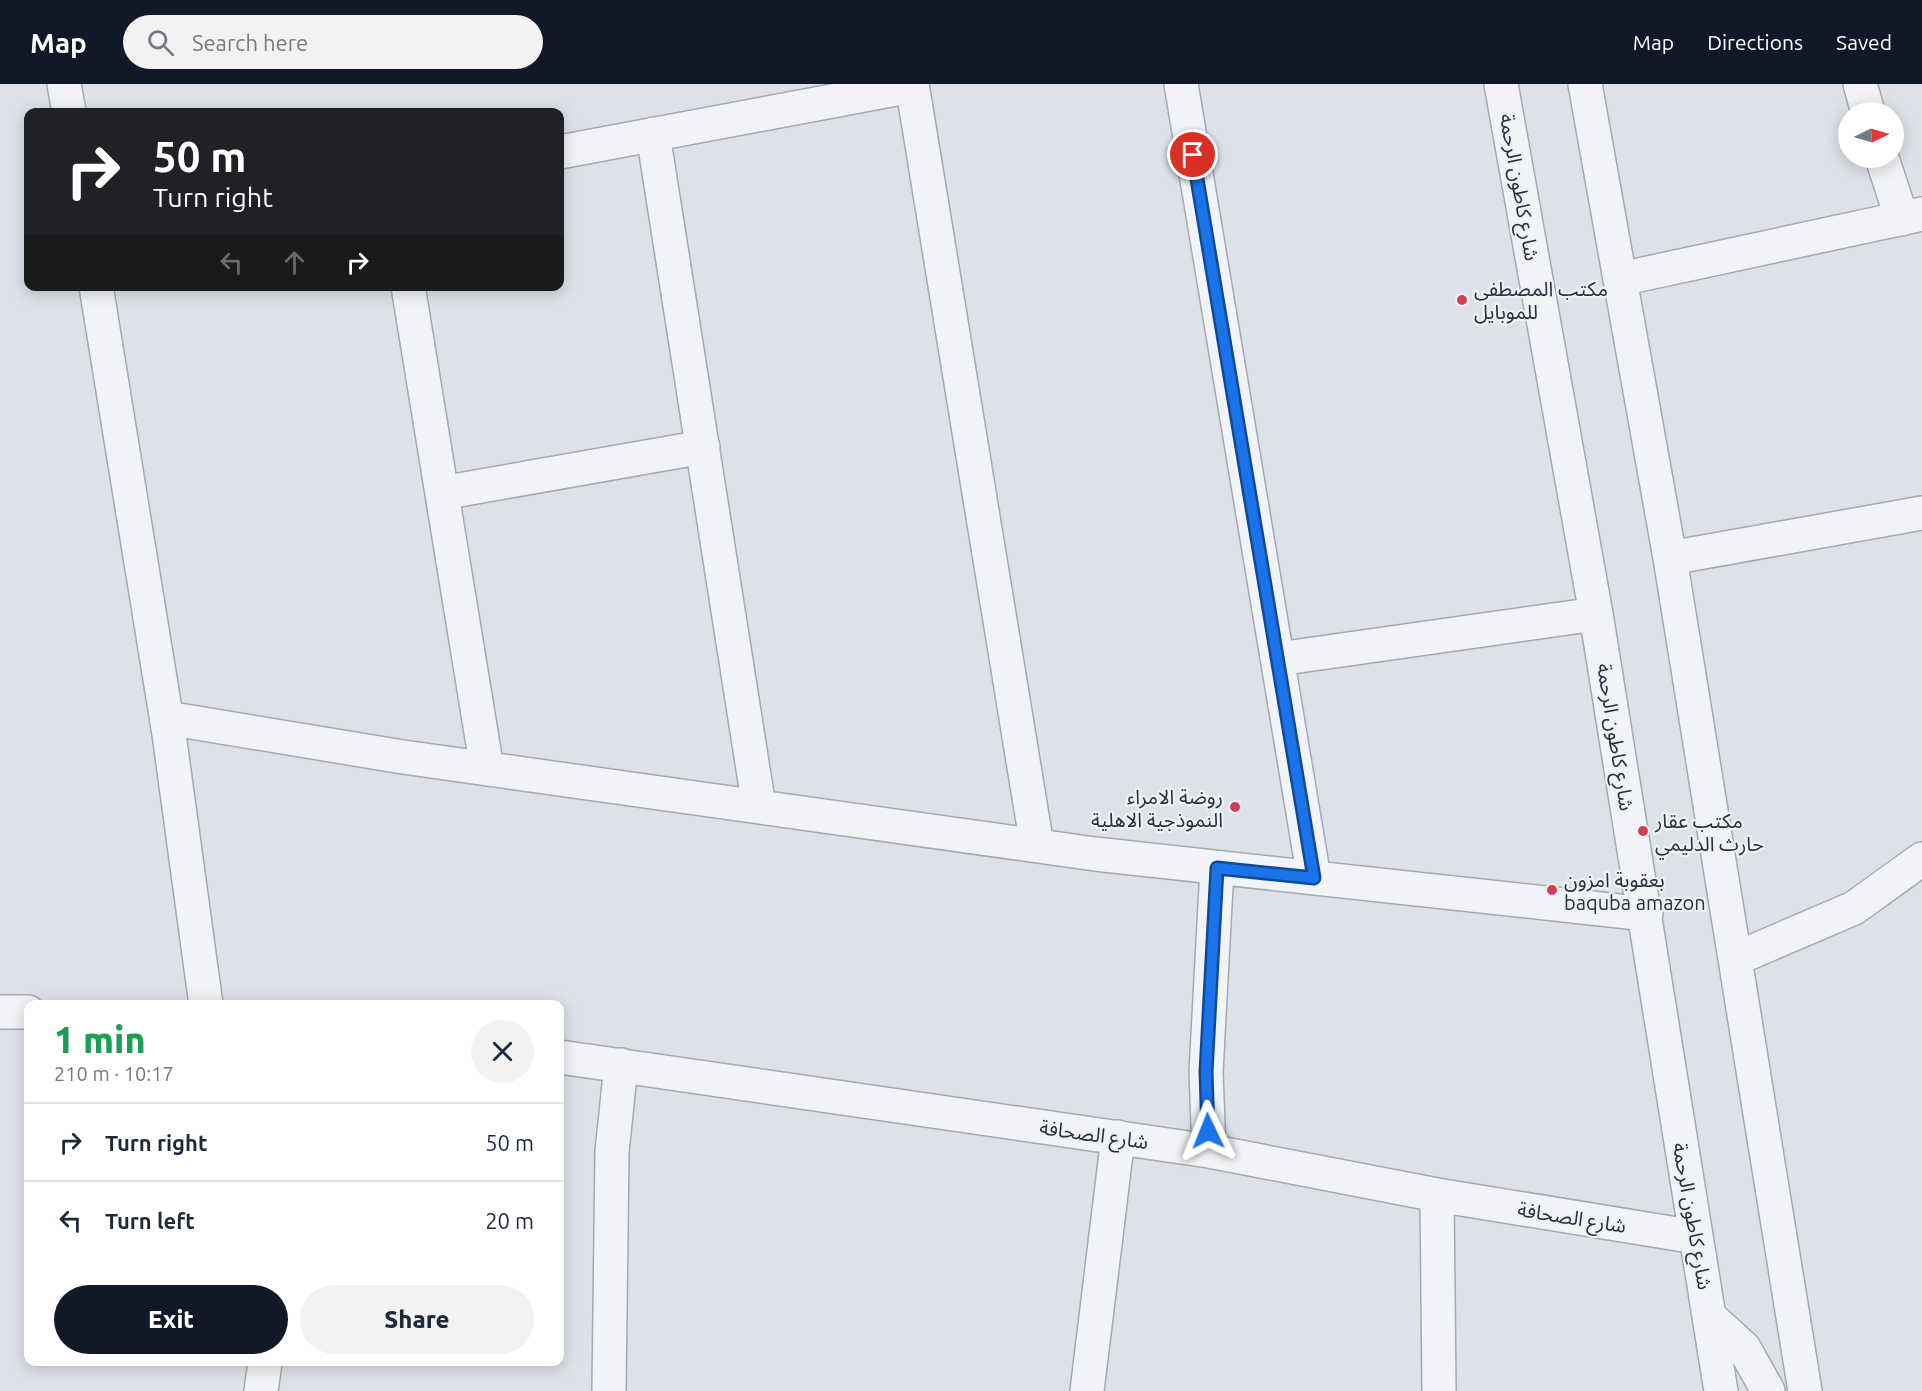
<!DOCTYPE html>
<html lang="en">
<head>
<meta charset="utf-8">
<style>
  body { margin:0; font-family:Ubuntu,"Noto Sans Arabic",sans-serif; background:#f2f2f3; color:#1f2937; height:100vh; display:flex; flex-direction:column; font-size:22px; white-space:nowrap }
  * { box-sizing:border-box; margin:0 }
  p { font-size:20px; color:#747a83 }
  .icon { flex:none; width:33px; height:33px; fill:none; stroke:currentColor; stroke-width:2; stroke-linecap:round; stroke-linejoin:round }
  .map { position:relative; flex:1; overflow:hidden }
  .details { position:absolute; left:24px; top:916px; width:540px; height:366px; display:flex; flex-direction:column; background:#fff; border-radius:12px; box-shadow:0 3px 15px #0003 }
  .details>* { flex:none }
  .guide { position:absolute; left:24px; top:24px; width:540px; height:183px; border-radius:12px; box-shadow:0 3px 15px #0003; background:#202124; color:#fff; overflow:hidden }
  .needle { width:39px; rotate:85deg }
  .buttons { position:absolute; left:1838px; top:18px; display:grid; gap:12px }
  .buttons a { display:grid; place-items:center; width:66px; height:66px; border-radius:50%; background:#fff; box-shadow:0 3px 15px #0003; font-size:30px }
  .pin { position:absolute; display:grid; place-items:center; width:51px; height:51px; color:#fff; margin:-26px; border:3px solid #fff; border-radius:50%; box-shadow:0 2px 6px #0007 }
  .me { position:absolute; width:66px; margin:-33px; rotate:358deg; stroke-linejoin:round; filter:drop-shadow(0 0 4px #0008) }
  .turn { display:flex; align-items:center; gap:21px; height:126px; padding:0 30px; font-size:27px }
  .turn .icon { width:78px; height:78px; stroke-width:2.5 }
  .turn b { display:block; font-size:42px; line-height:51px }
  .lanes { display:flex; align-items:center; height:57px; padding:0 30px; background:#0003; justify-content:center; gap:30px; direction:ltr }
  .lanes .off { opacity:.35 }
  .round { display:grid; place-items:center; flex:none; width:63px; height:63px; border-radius:32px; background:#f2f2f3 }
  .head { display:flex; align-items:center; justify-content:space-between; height:102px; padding:0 30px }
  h1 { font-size:36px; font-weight:800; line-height:45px; color:#1e9e55 }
  .primary-button { display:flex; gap:12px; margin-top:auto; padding:12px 30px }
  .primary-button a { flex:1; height:69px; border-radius:36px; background:#111827; color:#fff; font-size:24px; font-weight:800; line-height:69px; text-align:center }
  .primary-button a+a { background:#f2f2f3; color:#1f2937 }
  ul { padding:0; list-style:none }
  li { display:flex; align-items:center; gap:18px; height:78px; padding:0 30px; border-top:2px solid #e0e1e3 }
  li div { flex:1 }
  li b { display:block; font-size:22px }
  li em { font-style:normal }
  header { display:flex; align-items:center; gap:36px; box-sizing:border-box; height:84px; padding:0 30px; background:#111827; color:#fff }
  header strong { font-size:28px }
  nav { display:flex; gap:33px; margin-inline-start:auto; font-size:21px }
  .search { width:420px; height:54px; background:#f2f2f3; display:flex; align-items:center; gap:15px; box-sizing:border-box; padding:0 21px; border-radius:33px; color:#747a83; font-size:22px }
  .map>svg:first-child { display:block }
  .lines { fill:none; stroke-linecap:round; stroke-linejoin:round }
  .minor-casing { stroke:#a3a9b2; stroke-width:36 }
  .minor { stroke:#f1f3f6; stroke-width:33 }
  .route-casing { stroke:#114b97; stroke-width:15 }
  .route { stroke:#1a73e8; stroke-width:10 }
  .poi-dot { fill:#d13f56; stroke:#eef1f6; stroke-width:2 }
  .labels { text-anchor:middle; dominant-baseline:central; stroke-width:4.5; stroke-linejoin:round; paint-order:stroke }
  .street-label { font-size:20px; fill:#27303f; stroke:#eef1f6 }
  .poi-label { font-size:20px; fill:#27303f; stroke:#eef1f6; text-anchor:start }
</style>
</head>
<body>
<header>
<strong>Map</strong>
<div class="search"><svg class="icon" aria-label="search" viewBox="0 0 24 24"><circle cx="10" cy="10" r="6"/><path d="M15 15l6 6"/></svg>Search here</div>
<nav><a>Map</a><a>Directions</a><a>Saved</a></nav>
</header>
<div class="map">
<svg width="1922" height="1307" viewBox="0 0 1922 1307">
  <rect width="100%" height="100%" fill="#dee2e8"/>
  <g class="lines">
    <g class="minor-casing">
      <path id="minor" d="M 64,0 L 69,28
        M 912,0 L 1037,762
        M 1181,0 L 1314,794
        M 1501,0 L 1596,530 L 1721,1307
        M 1585,0 L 1670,474 L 1805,1307
        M 1860,0 L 1868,28
        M 653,50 L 759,723
        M 560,68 L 912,2
        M 1882,74 L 1902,135
        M 1620,195 L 1922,130
        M 96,202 L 169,650 L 206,921
        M 408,202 L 487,685
        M 442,409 L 703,363
        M 1670,474 L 1922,429
        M 1278,575 L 1596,530
        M 167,634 L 403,673 L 1095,770 L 1646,830
        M 1735,875 L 1854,824 L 1922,775
        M 0,928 L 28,928
        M 560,973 L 1209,1067 L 1437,1111 L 1696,1153
        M 1209,1067 L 1206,988 L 1217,784
        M 1437,1111 L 1439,1307
        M 1710,1233 L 1744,1264 L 1768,1307
        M 261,1307 L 265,1278
        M 609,1307 L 612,1068 L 621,981
        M 1087,1307 L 1118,1053"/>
    </g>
    <use href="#minor" class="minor"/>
  </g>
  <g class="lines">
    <g class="route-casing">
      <path id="route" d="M 1193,71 L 1314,794 L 1217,784 L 1206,988 L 1208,1047"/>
    </g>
    <use href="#route" class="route"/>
  </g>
  <g class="poi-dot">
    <circle cx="1462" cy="216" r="6"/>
    <circle cx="1235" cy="723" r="6"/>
    <circle cx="1643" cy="747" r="6"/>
    <circle cx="1552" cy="806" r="6"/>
  </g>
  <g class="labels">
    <g class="street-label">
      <text transform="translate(1520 103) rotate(80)">شارع كاطون الرحمة</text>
      <text transform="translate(1616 653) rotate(81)">شارع كاطون الرحمة</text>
      <text transform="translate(1094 1050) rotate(8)">شارع الصحافة</text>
      <text transform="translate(1693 1132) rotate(80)">شارع كاطون الرحمة</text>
      <text transform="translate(1572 1133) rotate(9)">شارع الصحافة</text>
    </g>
    <g class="poi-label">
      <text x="1474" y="204">مكتب المصطفى<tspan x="1474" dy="23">للموبايل</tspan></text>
      <text x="1223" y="712" text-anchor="end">روضة الامراء<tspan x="1223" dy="23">النموذجية الاهلية</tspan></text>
      <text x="1655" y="736">مكتب عقار<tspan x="1655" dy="23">حارث الدليمي</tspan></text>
      <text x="1564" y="795">بعقوبة امزون<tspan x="1564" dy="23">baquba amazon</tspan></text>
    </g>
  </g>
</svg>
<div class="buttons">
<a><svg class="needle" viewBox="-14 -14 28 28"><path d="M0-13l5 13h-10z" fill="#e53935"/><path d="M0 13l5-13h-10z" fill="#747a83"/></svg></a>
</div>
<div class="pin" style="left:1193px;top:71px;background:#d93025"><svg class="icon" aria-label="arrive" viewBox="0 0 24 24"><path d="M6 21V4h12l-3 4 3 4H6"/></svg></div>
<svg class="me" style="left:1208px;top:1047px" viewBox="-20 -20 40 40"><path d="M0-17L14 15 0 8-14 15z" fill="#1a73e8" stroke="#fff" stroke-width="4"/></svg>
<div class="guide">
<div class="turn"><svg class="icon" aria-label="right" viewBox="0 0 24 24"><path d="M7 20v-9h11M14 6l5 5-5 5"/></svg><div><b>50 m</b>Turn right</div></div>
<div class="lanes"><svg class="icon off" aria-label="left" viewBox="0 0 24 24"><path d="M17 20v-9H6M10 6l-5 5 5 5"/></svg><svg class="icon off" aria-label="ahead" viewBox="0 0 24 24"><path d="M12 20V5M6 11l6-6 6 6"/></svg><svg class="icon" aria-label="right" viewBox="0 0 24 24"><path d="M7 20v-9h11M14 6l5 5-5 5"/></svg></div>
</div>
<section class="details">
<div class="head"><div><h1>1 min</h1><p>210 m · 10:17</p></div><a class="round"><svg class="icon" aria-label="close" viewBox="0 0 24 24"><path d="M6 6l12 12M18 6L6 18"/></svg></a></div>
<ul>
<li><svg class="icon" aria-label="right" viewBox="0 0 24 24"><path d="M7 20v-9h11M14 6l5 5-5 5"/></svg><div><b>Turn right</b></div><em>50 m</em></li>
<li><svg class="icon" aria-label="left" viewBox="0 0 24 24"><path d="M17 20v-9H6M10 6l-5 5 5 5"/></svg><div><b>Turn left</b></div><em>20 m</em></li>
</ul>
<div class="primary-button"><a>Exit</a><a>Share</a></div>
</section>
</div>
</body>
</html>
